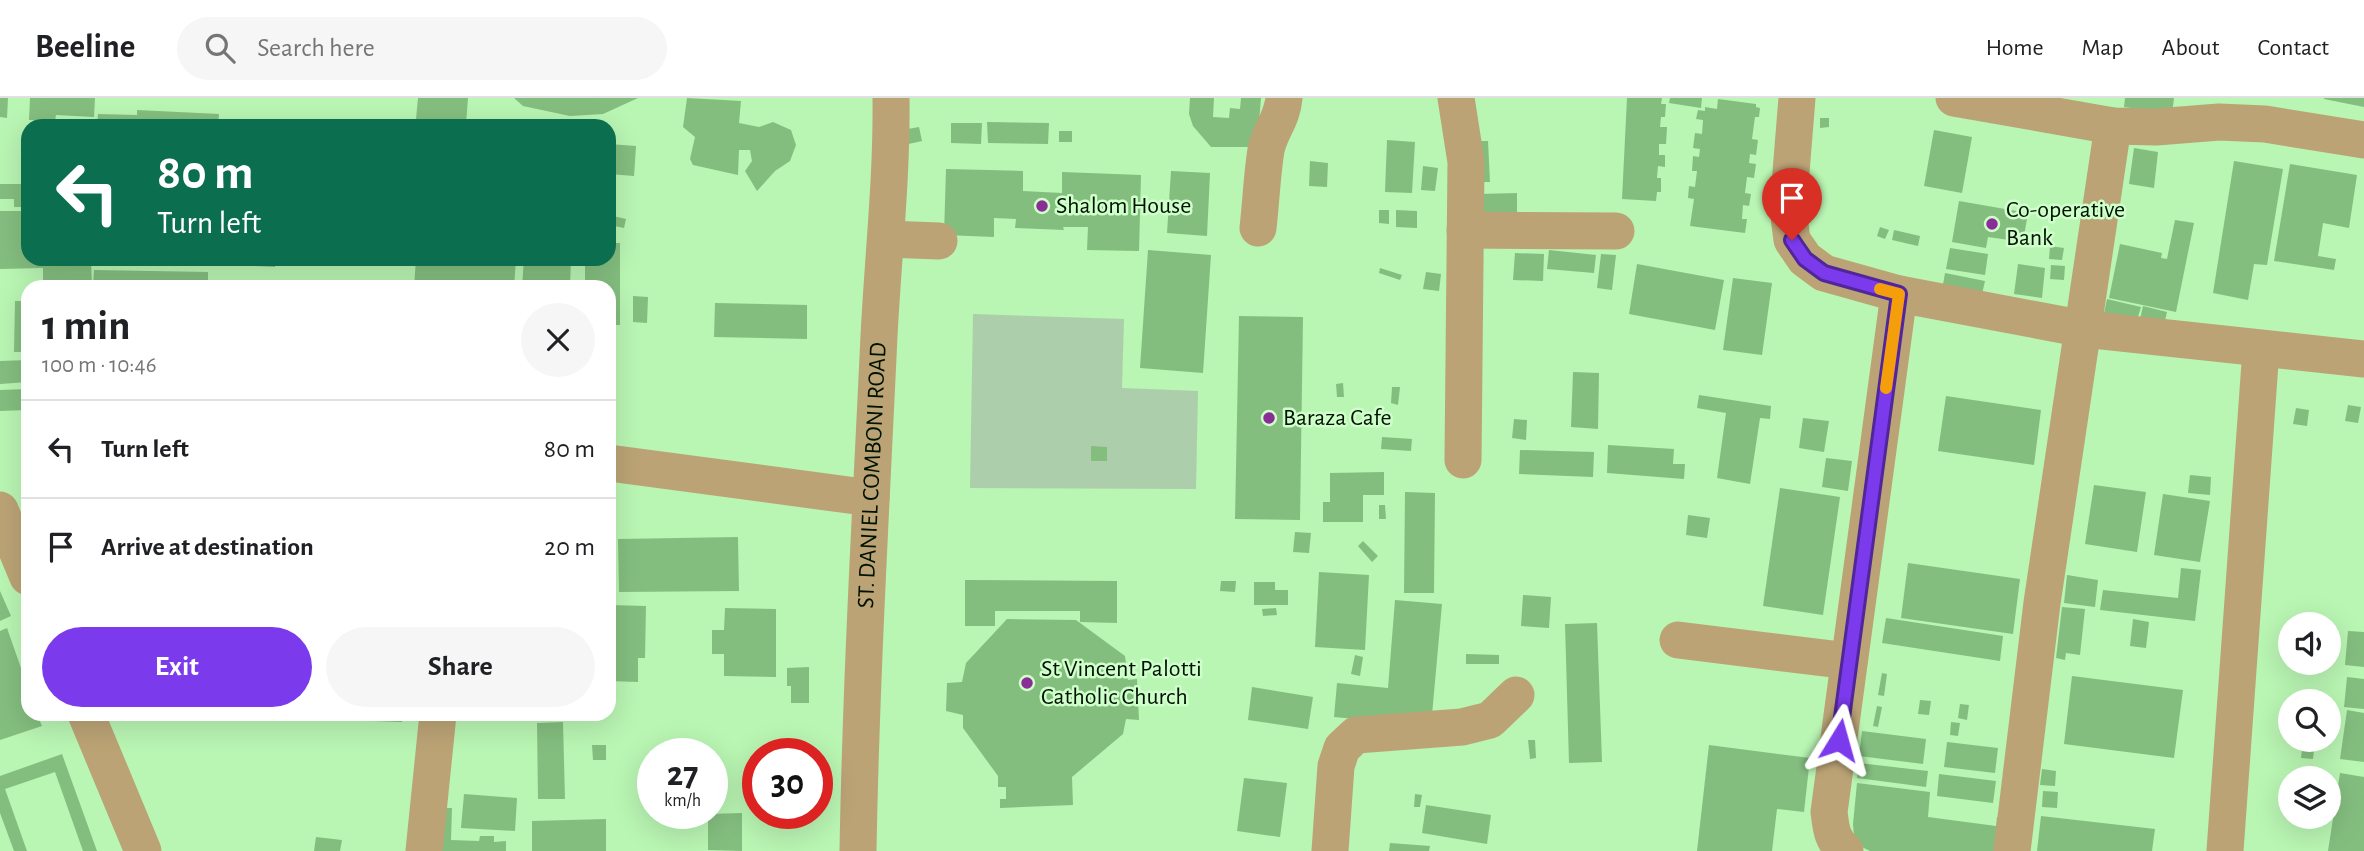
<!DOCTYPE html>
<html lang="en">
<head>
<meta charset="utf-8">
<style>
  body { margin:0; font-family:"Alegreya Sans",sans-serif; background:#f6f6f6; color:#202124; height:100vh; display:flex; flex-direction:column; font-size:26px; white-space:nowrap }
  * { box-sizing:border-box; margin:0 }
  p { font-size:23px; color:#757577 }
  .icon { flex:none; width:38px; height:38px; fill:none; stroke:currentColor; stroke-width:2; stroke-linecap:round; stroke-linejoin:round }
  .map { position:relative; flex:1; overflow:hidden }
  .side { position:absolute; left:21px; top:182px; width:595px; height:441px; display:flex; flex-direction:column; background:#fff; border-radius:21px; box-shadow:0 7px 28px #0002 }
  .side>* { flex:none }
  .top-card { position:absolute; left:21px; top:21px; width:595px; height:147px; border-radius:21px; box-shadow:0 7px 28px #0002; background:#0b6e4f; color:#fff; overflow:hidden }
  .controls { position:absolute; left:2278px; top:514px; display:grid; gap:14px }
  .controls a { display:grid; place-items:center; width:63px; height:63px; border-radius:50%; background:#fff; box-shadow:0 7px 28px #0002; font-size:35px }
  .speed { position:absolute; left:637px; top:640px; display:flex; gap:14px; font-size:35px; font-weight:700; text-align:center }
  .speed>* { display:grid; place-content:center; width:91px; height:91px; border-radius:50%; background:#fff; box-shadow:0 7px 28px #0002; line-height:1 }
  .speed small { font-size:18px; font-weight:400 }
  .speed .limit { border:10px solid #d22; background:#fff; color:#111 }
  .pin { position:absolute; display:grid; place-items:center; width:60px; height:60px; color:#fff; margin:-72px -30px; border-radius:50% 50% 50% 0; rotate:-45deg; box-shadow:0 0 7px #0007 }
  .pin .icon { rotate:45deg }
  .me { position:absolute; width:77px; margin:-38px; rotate:8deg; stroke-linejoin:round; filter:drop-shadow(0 0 5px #0008) }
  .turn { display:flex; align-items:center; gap:24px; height:147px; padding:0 21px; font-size:32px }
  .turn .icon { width:91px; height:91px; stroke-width:2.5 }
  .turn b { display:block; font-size:49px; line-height:60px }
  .round { display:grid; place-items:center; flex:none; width:74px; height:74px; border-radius:37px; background:#f6f6f6 }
  .head { display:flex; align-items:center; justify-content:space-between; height:119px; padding:0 21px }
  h1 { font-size:42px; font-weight:600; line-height:52px }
  .cta { display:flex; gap:14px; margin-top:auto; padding:14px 21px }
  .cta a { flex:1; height:80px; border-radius:42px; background:#7c3aed; color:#fff; font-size:28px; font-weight:600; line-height:80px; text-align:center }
  .cta a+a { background:#f6f6f6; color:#202124 }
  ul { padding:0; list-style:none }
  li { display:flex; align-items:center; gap:21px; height:98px; padding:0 21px; border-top:2px solid #e0e0e0 }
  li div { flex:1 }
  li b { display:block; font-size:26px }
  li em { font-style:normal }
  header { display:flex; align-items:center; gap:42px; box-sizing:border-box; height:98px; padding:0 35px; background:#fff; border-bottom:2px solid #e0e0e0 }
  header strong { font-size:33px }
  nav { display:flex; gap:38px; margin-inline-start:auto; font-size:24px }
  .search { width:490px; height:63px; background:#f6f6f6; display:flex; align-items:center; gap:18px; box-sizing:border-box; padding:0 24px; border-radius:38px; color:#757577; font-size:26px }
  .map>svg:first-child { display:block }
  .green { fill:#adceaa }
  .building { fill:#84be7f }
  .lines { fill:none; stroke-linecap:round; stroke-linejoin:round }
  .minor { stroke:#bba375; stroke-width:37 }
  .route-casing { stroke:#51269a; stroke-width:18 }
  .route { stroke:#7c3aed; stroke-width:12 }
  .slow { stroke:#f59e0b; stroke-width:12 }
  .poi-dot { fill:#8a2d97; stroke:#cfffca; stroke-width:2.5 }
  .labels { text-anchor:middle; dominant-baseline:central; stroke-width:5; stroke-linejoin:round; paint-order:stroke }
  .poi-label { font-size:24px; fill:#001300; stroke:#cfffca; text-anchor:start }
  .street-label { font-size:24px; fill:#001300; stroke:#cfffca }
</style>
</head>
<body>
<header>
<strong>Beeline</strong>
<div class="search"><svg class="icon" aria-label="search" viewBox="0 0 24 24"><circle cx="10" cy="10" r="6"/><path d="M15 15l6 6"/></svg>Search here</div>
<nav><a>Home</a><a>Map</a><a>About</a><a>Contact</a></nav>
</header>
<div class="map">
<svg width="2364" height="753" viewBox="0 0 2364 753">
  <rect width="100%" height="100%" fill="#b9f5b3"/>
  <path class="green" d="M 973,216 L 1124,221 L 1122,290 L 1198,293 L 1196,391 L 970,390 Z"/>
  <path class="building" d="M 0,0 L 8,0 L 7,20 L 0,19 Z
    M 30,0 L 95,0 L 94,19 L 56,17 L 55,23 L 29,22 Z
    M 418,0 L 468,0 L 466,26 L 416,21 Z
    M 514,0 L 638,0 L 603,16 L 570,18 L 523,8 Z
    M 687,0 L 741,3 L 739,25 L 759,29 L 773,24 L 791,32 L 796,47 L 790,63 L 775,73 L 757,93 L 745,73 L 752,63 L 750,52 L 739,52 L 738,77 L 693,67 L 690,61 L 695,39 L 683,29 Z
    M 1190,0 L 1214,0 L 1213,19 L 1229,20 L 1230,10 L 1240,11 L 1241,0 L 1261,0 L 1257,49 L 1211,49 L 1193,28 L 1189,16 Z
    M 1627,0 L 1662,0 L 1661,6 L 1666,6 L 1665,19 L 1661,19 L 1660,29 L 1667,29 L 1666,46 L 1659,46 L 1659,57 L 1665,57 L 1665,69 L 1658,68 L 1657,80 L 1661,80 L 1661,94 L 1657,94 L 1656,103 L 1622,101 Z
    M 1670,0 L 1702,0 L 1701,10 L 1669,5 Z
    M 2125,0 L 2174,0 L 2172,16 L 2124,9 Z
    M 2324,0 L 2364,0 L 2364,9 L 2324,1 Z
    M 1718,1 L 1756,6 L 1756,9 L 1760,10 L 1759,19 L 1755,19 L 1752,41 L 1758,42 L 1756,57 L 1750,56 L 1749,65 L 1756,66 L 1754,80 L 1747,79 L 1745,95 L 1751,96 L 1749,108 L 1743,107 L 1742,121 L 1747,121 L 1745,135 L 1690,128 L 1694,101 L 1688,100 L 1689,88 L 1695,89 L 1697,73 L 1692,73 L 1693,58 L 1699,59 L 1700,51 L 1693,50 L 1695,35 L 1702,36 L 1703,22 L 1696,21 L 1698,12 L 1705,13 L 1705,9 L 1717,11 Z
    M 137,12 L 219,16 L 218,28 L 97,28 L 98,16 L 137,17 Z
    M 1820,20 L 1829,20 L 1829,29 L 1820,30 Z
    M 72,21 L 94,23 L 94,28 L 71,28 Z
    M 249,22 L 272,27 L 272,28 L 248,28 Z
    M 987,24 L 1049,25 L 1048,46 L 988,45 Z
    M 951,25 L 982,25 L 981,46 L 951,45 Z
    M 919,29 L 922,43 L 904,47 L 902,32 Z
    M 1934,32 L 1972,39 L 1962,95 L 1924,88 Z
    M 1059,33 L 1072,33 L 1072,44 L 1059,44 Z
    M 1387,42 L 1415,44 L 1412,95 L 1385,94 Z
    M 1478,43 L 1488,43 L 1490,84 L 1480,84 Z
    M 609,46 L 636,48 L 634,78 L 609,76 Z
    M 2134,50 L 2158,54 L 2154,90 L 2129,86 Z
    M 1310,63 L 1328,65 L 1327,89 L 1309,88 Z
    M 2234,63 L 2283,71 L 2267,167 L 2254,166 L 2248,202 L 2213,195 Z
    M 2290,66 L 2357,77 L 2349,130 L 2323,125 L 2318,158 L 2336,161 L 2334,172 L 2274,163 Z
    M 1423,68 L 1438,70 L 1435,93 L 1421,92 Z
    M 946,71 L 1023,73 L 1023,93 L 1062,95 L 1062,74 L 1141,77 L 1139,153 L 1087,152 L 1088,129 L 1063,129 L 1064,132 L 1015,130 L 1016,121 L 994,120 L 994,139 L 944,137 Z
    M 1171,73 L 1210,75 L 1207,138 L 1167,135 Z
    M 0,86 L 28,86 L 28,104 L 25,104 L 24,109 L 14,109 L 14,101 L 0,101 Z
    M 1517,95 L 1517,123 L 1478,123 L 1478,96 Z
    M 1959,103 L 2028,115 L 2023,144 L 1988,139 L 1986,150 L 1952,144 Z
    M 1379,112 L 1389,112 L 1389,126 L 1379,125 Z
    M 1396,112 L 1417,113 L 1417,130 L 1396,129 Z
    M 0,113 L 28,113 L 28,161 L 91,161 L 92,189 L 43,189 L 43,170 L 0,171 Z
    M 609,117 L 626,121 L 624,130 L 609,127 Z
    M 2175,122 L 2194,125 L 2176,214 L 2109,200 L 2120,146 L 2162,155 L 2161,160 L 2167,161 Z
    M 1880,129 L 1889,132 L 1885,141 L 1877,138 Z
    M 1894,132 L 1920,138 L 1918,148 L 1892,142 Z
    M 609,145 L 620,145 L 620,227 L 609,227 L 609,189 L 585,189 L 585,161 L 609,161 Z
    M 2050,148 L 2064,150 L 2062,162 L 2049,161 Z
    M 1950,150 L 1988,156 L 1985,177 L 1946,171 Z
    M 1148,152 L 1211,157 L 1203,275 L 1140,270 Z
    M 1549,152 L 1596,157 L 1594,175 L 1547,171 Z
    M 1515,155 L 1544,156 L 1543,183 L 1513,182 Z
    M 1601,156 L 1616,157 L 1612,192 L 1597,190 Z
    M 158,161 L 275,161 L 275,169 L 158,163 Z
    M 416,161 L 516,161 L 514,189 L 414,189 Z
    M 524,161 L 571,161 L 570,189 L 522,189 Z
    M 1637,166 L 1724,182 L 1715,232 L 1629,216 Z
    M 2018,166 L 2045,170 L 2042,200 L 2014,196 Z
    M 2051,167 L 2065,168 L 2064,182 L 2050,181 Z
    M 1380,170 L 1402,177 L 1400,182 L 1379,175 Z
    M 94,172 L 208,174 L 208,185 L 112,184 L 112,189 L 93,189 Z
    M 1426,174 L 1441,176 L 1439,193 L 1423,191 Z
    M 1945,175 L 1985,183 L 1980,205 L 1941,198 Z
    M 1733,180 L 1772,185 L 1762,257 L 1723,252 Z
    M 633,198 L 648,199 L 647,225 L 633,224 Z
    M 2107,201 L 2141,209 L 2135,229 L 2103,220 Z
    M 15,203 L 28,203 L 28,254 L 14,254 Z
    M 715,205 L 807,207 L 807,241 L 714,239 Z
    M 2143,208 L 2167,214 L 2162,236 L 2138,230 Z
    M 1239,218 L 1303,219 L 1300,422 L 1235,421 Z
    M 28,262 L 28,284 L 0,286 L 0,263 Z
    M 1573,274 L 1599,275 L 1598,331 L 1571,329 Z
    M 1343,285 L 1344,299 L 1337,299 L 1336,286 Z
    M 1392,289 L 1400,289 L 1398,307 L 1391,305 Z
    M 28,291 L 28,312 L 0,313 L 0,292 Z
    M 1699,297 L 1771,308 L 1770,321 L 1760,320 L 1750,386 L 1717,380 L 1726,315 L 1697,310 Z
    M 1946,298 L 2041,312 L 2034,367 L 1938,353 Z
    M 2348,307 L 2361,309 L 2358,325 L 2345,323 Z
    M 2296,310 L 2309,312 L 2307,328 L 2293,326 Z
    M 1803,320 L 1829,323 L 1824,354 L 1799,350 Z
    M 1514,321 L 1527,322 L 1526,342 L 1512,340 Z
    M 1382,339 L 1412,341 L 1411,353 L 1381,351 Z
    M 1608,347 L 1674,351 L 1673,366 L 1685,366 L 1684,381 L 1607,375 Z
    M 1091,348 L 1107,349 L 1107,363 L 1091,363 Z
    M 1520,352 L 1594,354 L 1593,379 L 1519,376 Z
    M 1826,360 L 1852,363 L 1848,393 L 1822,389 Z
    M 1384,374 L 1384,397 L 1363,397 L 1363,424 L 1323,424 L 1323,404 L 1330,404 L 1330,375 Z
    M 2190,377 L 2211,379 L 2210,397 L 2188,395 Z
    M 2094,387 L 2146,394 L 2137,454 L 2085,446 Z
    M 1780,390 L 1840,399 L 1823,517 L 1763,508 Z
    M 1405,394 L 1435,395 L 1434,495 L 1404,495 Z
    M 2163,396 L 2210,403 L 2200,464 L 2154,457 Z
    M 1379,407 L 1385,407 L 1386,421 L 1379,421 Z
    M 1688,417 L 1710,420 L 1707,440 L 1686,437 Z
    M 1295,434 L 1311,435 L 1309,455 L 1293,454 Z
    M 738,439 L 739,493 L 619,494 L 618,441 Z
    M 1363,443 L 1378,458 L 1372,464 L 1358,448 Z
    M 1908,465 L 2020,481 L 2013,536 L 1901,520 Z
    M 2181,470 L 2201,472 L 2195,523 L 2100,512 L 2103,492 L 2178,500 Z
    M 1319,474 L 1369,477 L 1365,552 L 1315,549 Z
    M 2067,477 L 2098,482 L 2095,509 L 2064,505 Z
    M 965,482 L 1117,483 L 1117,525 L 1080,524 L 1080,513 L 995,513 L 995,528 L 965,528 Z
    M 1221,483 L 1236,483 L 1235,494 L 1220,493 Z
    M 1254,484 L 1275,484 L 1275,492 L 1288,492 L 1288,507 L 1254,507 Z
    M 0,493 L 11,518 L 0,523 Z
    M 1523,497 L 1551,499 L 1549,530 L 1521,528 Z
    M 1395,502 L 1442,506 L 1431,628 L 1334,619 L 1337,585 L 1388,590 Z
    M 609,507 L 646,508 L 645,560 L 638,560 L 638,584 L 609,583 Z
    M 2062,509 L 2085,511 L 2080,557 L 2066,555 L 2065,562 L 2056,560 Z
    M 725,510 L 776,511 L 776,579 L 724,578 L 724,556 L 712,556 L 712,532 L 724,532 Z
    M 1276,510 L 1277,517 L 1263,518 L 1262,511 Z
    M 1886,520 L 2003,538 L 2000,563 L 1882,545 Z
    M 1007,521 L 1076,522 L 1125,558 L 1128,582 L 1137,581 L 1139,622 L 1126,621 L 1123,636 L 1072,679 L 1073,707 L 1000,710 L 1000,701 L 1006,701 L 1006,689 L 998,689 L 998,678 L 963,630 L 963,617 L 946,613 L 947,585 L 962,584 L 966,565 Z
    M 2133,521 L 2149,524 L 2146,550 L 2130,548 Z
    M 1597,525 L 1602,664 L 1569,665 L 1565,526 Z
    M 7,530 L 28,590 L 28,616 L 37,616 L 42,628 L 0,642 L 0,533 Z
    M 2348,533 L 2364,534 L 2364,569 L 2345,567 Z
    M 1466,556 L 1499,557 L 1499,566 L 1466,566 Z
    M 1355,557 L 1363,559 L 1360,578 L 1351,576 Z
    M 809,569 L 809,605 L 791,605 L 791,588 L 787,588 L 787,570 Z
    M 1882,575 L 1887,576 L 1884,598 L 1878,597 Z
    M 2072,578 L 2183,592 L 2174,660 L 2064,646 Z
    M 2347,579 L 2364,581 L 2364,611 L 2344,609 Z
    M 1252,589 L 1313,599 L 1308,631 L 1248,622 Z
    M 1920,602 L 1931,603 L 1929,617 L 1918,616 Z
    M 1960,606 L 1969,607 L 1967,622 L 1958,620 Z
    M 1877,608 L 1882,609 L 1878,629 L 1873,628 Z
    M 2347,612 L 2364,615 L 2364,664 L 2340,661 Z
    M 346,616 L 402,616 L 402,624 L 345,622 Z
    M 563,624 L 565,701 L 538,701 L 537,625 Z
    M 1951,624 L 1960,625 L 1958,638 L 1950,637 Z
    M 1862,633 L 1926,641 L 1923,666 L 1859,658 Z
    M 1528,642 L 1535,642 L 1536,660 L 1530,661 Z
    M 2303,642 L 2323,642 L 2322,646 L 2315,644 L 2313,661 L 2301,660 Z
    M 1947,644 L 1998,650 L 1995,675 L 1944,669 Z
    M 592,647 L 606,647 L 606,662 L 593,662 Z
    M 1709,647 L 1810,660 L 1804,714 L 1777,711 L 1772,753 L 1697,753 Z
    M 62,656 L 97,753 L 83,753 L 55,674 L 5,691 L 27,753 L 14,753 L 0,715 L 0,678 Z
    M 1859,665 L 1928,673 L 1926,689 L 1857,680 Z
    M 2042,671 L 2056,673 L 2055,688 L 2040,687 Z
    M 2340,675 L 2364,679 L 2364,753 L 2328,753 Z
    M 1939,676 L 1996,683 L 1993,705 L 1937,698 Z
    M 1244,680 L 1287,685 L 1280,739 L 1237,733 Z
    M 1857,685 L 1930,694 L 1928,719 L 1996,728 L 1997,719 L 2009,720 L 1998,753 L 1870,753 L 1862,749 L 1854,739 L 1853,726 Z
    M 2043,693 L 2058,694 L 2057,710 L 2042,709 Z
    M 464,696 L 517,700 L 515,733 L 461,730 Z
    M 1415,696 L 1422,697 L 1420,709 L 1414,709 Z
    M 1426,707 L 1491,717 L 1487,746 L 1422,735 Z
    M 436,710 L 452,710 L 451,742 L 479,743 L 480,738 L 494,738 L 494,744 L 506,743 L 506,753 L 435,753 Z
    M 742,715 L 742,753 L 708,752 L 708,716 Z
    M 2041,718 L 2155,731 L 2152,753 L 2037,753 Z
    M 606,721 L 606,753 L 532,753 L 532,723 Z
    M 316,739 L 342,742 L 340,753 L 314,753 Z
    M 1390,745 L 1430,748 L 1429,753 L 1389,753 Z"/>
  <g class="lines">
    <g class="minor">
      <path d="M 1456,0 L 1466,64 L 1463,362"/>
      <path d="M 1797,0 L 1788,111 L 1792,142 L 1805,161 L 1824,175 L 1899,196 L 2084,231 L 2364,261"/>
      <path d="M 1954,0 L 2113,28 L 2156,29 L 2219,24 L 2265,26 L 2364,42"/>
      <path d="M 1258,130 C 1261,104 1262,77 1266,52 C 1270,32 1282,22 1284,0"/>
      <path d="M 1465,132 L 1616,133"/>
      <path d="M 886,141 L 939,143"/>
      <path d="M 609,365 L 871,400"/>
      <path d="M 0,412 L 28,479"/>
      <path d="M 1678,542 L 1849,563"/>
      <path d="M 86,616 L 143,753"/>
      <path d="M 424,753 L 438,616"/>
      <path id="s1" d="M 858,753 C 861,581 871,410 879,238 C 883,159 892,80 891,0"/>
      <path d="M 1330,753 L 1336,668 L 1342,650 L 1356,637 L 1462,629 L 1490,622 L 1516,597"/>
      <path d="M 1845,753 C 1832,742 1831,731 1829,714 L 1899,196"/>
      <path d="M 2012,753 L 2042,505 L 2113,28"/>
      <path d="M 2225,753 L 2261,251"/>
    </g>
  </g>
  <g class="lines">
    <g class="route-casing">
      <path id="route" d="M 1792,142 L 1805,161 L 1824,175 L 1899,196 L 1839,642"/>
    </g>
    <use href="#route" class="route"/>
    <path class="slow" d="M 1880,191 L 1899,196 L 1886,290"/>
  </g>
  <g class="poi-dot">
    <circle cx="1042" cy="108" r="7"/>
    <circle cx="1992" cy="126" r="7"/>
    <circle cx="1269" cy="320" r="7"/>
    <circle cx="1027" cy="585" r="7"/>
  </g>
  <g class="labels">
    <g class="poi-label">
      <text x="1056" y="108">Shalom House</text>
      <text x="2006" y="112">Co-operative<tspan x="2006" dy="28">Bank</tspan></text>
      <text x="1283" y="320">Baraza Cafe</text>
      <text x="1041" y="571">St Vincent Palotti<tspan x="1041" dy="28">Catholic Church</tspan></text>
    </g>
    <g class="street-label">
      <text stroke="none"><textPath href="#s1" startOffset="376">ST. DANIEL COMBONI ROAD</textPath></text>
    </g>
  </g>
</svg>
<div class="controls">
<a><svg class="icon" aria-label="sound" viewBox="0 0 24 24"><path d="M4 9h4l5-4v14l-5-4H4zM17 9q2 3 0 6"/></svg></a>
<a><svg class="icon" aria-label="search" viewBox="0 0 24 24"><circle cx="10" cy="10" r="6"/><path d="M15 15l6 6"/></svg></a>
<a><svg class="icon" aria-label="layers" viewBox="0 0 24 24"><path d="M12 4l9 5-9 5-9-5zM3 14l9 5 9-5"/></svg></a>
</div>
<div class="speed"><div>27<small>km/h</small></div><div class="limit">30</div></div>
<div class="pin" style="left:1792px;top:142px;background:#d93025"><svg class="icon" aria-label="arrive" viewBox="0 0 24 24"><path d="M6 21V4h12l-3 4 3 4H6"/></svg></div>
<svg class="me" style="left:1839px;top:642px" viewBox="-20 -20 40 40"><path d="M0-17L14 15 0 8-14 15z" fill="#7c3aed" stroke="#fff" stroke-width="4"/></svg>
<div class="top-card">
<div class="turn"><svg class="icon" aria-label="left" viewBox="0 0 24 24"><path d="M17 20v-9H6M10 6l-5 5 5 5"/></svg><div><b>80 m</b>Turn left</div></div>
</div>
<section class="side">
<div class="head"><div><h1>1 min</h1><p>100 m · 10:46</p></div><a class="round"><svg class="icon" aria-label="close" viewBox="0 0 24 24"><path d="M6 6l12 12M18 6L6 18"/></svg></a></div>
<ul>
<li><svg class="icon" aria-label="left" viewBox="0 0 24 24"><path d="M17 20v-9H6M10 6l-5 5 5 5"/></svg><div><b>Turn left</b></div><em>80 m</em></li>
<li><svg class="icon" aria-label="arrive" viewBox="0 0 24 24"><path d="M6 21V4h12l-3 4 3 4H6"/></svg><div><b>Arrive at destination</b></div><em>20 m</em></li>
</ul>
<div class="cta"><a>Exit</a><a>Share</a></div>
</section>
</div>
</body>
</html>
